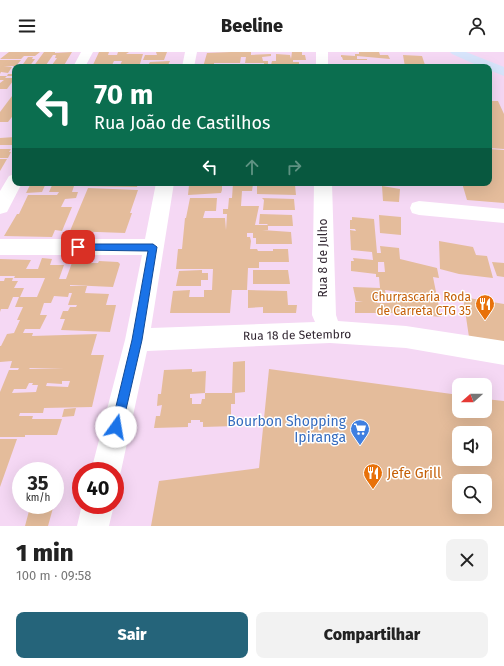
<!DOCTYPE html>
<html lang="pt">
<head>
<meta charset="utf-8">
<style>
  body { margin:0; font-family:"Fira Sans",sans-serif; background:#f2f2f2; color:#222; height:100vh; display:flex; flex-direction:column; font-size:15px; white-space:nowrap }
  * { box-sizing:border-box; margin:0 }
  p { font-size:13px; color:#767676 }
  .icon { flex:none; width:22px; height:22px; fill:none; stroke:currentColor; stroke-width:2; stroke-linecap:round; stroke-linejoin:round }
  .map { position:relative; height:474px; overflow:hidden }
  .drawer { display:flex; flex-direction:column; background:#fff; flex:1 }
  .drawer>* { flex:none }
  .guide { position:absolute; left:12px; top:12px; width:480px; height:122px; border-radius:8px; box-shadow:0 4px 16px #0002; background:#0b6e4f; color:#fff; overflow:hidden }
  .needle { width:26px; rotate:249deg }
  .tools { position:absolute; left:452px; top:326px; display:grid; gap:8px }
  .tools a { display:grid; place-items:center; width:40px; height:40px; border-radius:8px; background:#fff; box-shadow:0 4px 16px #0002; font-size:20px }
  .speed { position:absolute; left:12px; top:410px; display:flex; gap:8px; font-size:20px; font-weight:700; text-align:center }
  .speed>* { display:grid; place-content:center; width:52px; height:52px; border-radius:50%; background:#fff; box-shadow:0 4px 16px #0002; line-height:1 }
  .speed small { font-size:10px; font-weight:400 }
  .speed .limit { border:6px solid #d22; background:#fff; color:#111 }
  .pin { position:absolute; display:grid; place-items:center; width:34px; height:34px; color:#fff; margin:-17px; border-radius:8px; box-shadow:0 2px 6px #0006 }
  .me { position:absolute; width:44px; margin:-22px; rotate:13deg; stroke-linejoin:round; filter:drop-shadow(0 0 3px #0008) }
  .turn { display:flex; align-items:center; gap:14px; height:84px; padding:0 16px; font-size:18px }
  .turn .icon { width:52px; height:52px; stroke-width:2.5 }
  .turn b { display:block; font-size:28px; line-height:34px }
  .lanes { display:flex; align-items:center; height:38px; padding:0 16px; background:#0003; justify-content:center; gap:20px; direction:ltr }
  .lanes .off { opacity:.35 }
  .round { display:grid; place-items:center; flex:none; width:42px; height:42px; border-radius:8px; background:#f2f2f2 }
  .head { display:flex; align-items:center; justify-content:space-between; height:68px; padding:0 16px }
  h1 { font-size:24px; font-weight:800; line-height:30px }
  .primary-button { display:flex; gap:8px; margin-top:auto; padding:8px 16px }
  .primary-button a { flex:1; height:46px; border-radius:8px; background:#25647a; color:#fff; font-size:16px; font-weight:800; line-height:46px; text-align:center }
  .primary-button a+a { background:#f2f2f2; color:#222 }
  header { display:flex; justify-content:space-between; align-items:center; height:52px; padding:0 16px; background:#fff; font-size:18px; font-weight:800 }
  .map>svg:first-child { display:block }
  .building { fill:#e4bc9b; fill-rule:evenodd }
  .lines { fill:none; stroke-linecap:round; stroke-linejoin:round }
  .minor { fill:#fff; fill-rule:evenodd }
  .major { fill:#d7e4fb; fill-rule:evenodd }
  .route { fill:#1a73e8; stroke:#114b97 }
  .labels { text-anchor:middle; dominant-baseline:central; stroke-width:3; stroke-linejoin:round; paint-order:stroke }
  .street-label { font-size:12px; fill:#322732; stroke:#fff }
  .food-label { font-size:12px; fill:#c56008; stroke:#fff; text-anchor:end }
  .near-shop-label { font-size:14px; fill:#366cbe; stroke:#fff; text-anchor:end }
  .near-food-label { font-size:14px; fill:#c56008; stroke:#fff; text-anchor:start }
</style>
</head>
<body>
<header><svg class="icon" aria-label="menu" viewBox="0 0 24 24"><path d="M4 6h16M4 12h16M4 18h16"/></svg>Beeline<svg class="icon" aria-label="person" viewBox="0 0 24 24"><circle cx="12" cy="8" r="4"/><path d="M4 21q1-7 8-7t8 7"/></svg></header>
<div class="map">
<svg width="504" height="474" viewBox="0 0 504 474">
  <rect width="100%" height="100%" fill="#f5d8f4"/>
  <path class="building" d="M 9,0 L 40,0 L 35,4 L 24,4 L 21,7 L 0,7 Z
    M 44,0 L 55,0 L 55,1 L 72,0 L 63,15 L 33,15 ZM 53,3 L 56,3 L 55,6 L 57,6 L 52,13 L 46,13 Z
    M 99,0 L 109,0 L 108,3 L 117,3 L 118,0 L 129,0 L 126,2 L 143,2 L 139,15 L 119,15 L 122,9 L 114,9 L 111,15 L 92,15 Z
    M 156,0 L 167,0 L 164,8 L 143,8 L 145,3 L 157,3 Z
    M 231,0 L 251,0 L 251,3 L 271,2 L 271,4 L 262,5 L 263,9 L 268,9 L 268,13 L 264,13 L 264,11 L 245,11 L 246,5 L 241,5 L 240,11 L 214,11 L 214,12 L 235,13 L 234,15 L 203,15 L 207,1 Z
    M 292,0 L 302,0 L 302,3 L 305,3 L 306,8 L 293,8 L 293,10 L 299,10 L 299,15 L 273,15 L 273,13 L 271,13 L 272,9 L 276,9 L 276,2 L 290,3 L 291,7 Z
    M 359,0 L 379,0 L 380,3 L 388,3 L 390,7 L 357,4 L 357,7 L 367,7 L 367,8 L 343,8 L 342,5 L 341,5 L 341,3 L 355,4 L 355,2 L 359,2 Z
    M 403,3 L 422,4 L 425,13 L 433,13 L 434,15 L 405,15 Z
    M 28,5 L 33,5 L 32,7 L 35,7 L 29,15 L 21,15 Z
    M 0,8 L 21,8 L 16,14 L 4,14 L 12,15 L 8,21 L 1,20 L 0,22 Z
    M 170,9 L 167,15 L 147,15 L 150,10 Z
    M 8,22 L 15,22 L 15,29 L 13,29 L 7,37 L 0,37 L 0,31 L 4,28 L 0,28 L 0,24 L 7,24 L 5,26 L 13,26 L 14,24 L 7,24 Z
    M 15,40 L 15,61 L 8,70 L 0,70 L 0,60 Z
    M 489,49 L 498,49 L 504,62 L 504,97 L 489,96 Z
    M 15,85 L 15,93 L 0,93 L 0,86 Z
    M 0,97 L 11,97 L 9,100 L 11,100 L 8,106 L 0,106 Z
    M 489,97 L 504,98 L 504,151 L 467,148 L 462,131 L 489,131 Z
    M 0,107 L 7,107 L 0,119 Z
    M 31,131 L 46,131 L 42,140 L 26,141 Z
    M 53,131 L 75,131 L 72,140 L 78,140 L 76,146 L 65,147 L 61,155 L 72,155 L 62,179 L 55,178 L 52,185 L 4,184 L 17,162 L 19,162 L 28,143 L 57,143 L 59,140 L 49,140 Z
    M 82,131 L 138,131 L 137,135 L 80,134 Z
    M 233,131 L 253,132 L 252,139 L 242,139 L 241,154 L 259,154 L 255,173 L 267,173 L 268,172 L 259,172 L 260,162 L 292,163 L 293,174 L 268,174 L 268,178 L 262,178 L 291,180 L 292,192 L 256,192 L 256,186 L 253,186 L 253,181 L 247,181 L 247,185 L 250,185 L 251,189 L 250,197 L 257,197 L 258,199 L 273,199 L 273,197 L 288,197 L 289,210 L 259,210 L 259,216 L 248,216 L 247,238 L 232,238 L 230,261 L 170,261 L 173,239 L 190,238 L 189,245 L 204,245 L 204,238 L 212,238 L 213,217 L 176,217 L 178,197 L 182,197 L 185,166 L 186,166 L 190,146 L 217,146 L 216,159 L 205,159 L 203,166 L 225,166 L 226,178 L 227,162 L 223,162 L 223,157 L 228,157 L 229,146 L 232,146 Z
    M 361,131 L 382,131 L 382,134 L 361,132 Z
    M 257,132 L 295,133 L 296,143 L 257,142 Z
    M 189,133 L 222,134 L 222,138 L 221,141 L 188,143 Z
    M 382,134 L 400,137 L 399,150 L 383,149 Z
    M 88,136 L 138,138 L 130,161 L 132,161 L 125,181 L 70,179 Z
    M 262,146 L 294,147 L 295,158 L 263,158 L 264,148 Z
    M 379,163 L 401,165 L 401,183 L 380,181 Z
    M 352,165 L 374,167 L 377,201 L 381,201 L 380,194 L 399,196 L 400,207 L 437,216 L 439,226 L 433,225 L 441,265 L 400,261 L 355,261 L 355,250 L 363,250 L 356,249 L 353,235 L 380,236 L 379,225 L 376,225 L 376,222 L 351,219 L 351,209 L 354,209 L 353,206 L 373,208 L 372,200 L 351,198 L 350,178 L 356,179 L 355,177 L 350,177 L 350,168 L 352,168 ZM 378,210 L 384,210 L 385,220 L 378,220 ZM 385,238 L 399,240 L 399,247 L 390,247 L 390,251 L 377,251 L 377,244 L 386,244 Z
    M 439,189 L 473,195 L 476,203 L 487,204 L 493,226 L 459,222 L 440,217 Z
    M 42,206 L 52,207 L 50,213 L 64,213 L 59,227 L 66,227 L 73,208 L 83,208 L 82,211 L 98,211 L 99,209 L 118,210 L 120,212 L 113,235 L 70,233 L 70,234 L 87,234 L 85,241 L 109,242 L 106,253 L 116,253 L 110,280 L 61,278 L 65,267 L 60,267 L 63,259 L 68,259 L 70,255 L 76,255 L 77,253 L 68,253 L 72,241 L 69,241 L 68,245 L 54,244 L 51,251 L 44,251 L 40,263 L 47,263 L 40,277 L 25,277 L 23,281 L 33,281 L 32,284 L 97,282 L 91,303 L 104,303 L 92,355 L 44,356 L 43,361 L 20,361 L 19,364 L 33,364 L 32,367 L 62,367 L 57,383 L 25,383 L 25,385 L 0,385 L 0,340 L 9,318 L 18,318 L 19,316 L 10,316 L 12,309 L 0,310 L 0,294 L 1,294 L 7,282 L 14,281 L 20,268 L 17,268 L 23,255 L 15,255 L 19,245 L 37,245 L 45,226 L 14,226 L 15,224 L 0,224 L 0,207 L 31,208 L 26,217 L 38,217 ZM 30,316 L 64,316 L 29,317 ZM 62,329 L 70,329 L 68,335 L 46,334 L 47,331 L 62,332 ZM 29,331 L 33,331 L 32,333 L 38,333 L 36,340 L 12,341 L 14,337 L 26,337 Z
    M 492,210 L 504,211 L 504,225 L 497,224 Z
    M 202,218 L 202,221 L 208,221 L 208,228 L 201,228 L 201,234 L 176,234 L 179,219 Z
    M 253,218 L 288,218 L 290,232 L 253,232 Z
    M 5,226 L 13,226 L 12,229 L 18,229 L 14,236 L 24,236 L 20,245 L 13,245 L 8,257 L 1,257 L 0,260 L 0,229 L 4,229 Z
    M 248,238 L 287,239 L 288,253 L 297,253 L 296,261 L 263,261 L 263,255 L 248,256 Z
    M 463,245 L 504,252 L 504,290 L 469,285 Z
    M 245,309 L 245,340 L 235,341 L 235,352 L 231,352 L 231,363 L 235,363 L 235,374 L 203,375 L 203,370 L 200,370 L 200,368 L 191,368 L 191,371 L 188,371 L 188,375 L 154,376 L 156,364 L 160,364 L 162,353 L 157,354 L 158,342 L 161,342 L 164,318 L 192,317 L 192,320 L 206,319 L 205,341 L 232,341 L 233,310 ZM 205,341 L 205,347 L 202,347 L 201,352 L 192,352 L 192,346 L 190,346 L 190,342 Z
    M 269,317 L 459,343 L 459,359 L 485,359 L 485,347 L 504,349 L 504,474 L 151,474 L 159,429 L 259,416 ZM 459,381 L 485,381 L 485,407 L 459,407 ZM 459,429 L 485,429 L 485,455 L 459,455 Z
    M 76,356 L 74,364 L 62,365 L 64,357 Z
    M 0,387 L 17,387 L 0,435 Z
    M 53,456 L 48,474 L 25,474 L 29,459 Z"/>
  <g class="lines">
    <path class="minor" d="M 81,0 L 93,0 L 85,15 L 73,15 Z
      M 185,0 L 197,0 L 194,15 L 182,15 Z
      M 316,0 L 328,0 L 328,15 L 316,15 Z
      M 15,122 L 15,131 L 22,131 L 7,160 L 0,162 L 0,139 L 9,124 Z
      M 156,131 L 174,131 L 151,276 L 315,270 L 312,263 L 314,131 L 332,131 L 336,263 L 338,269 L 406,274 L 504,289 L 504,313 L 406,296 L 330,291 L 147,299 L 121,419 L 117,430 L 115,430 L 115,419 L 91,419 L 125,288 L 142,203 L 0,203 L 0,187 L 145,187 Z
      M 419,149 L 504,157 L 504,171 L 419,163 L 412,161 L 410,156 L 412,151 Z
      M 82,453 L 114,453 L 109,474 L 77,474 Z"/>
    <path class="major" d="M 450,0 L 466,0 L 504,15 L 504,24 L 489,18 L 489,15 L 481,15 L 452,2 Z"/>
  </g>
  <path class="route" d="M 78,192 L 153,192 L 157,195 L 142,288 L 122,375 L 120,379 L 116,381 L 112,379 L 111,375 L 132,288 L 148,199 L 78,198 L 74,195 Z"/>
  <defs>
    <g id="restaurant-pin" transform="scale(1)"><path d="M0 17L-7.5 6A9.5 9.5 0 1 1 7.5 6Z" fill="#e8710a" stroke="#fff"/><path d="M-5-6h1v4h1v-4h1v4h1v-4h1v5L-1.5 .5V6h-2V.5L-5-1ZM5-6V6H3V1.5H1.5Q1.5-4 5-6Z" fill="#fff"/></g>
    <g id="supermarket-pin" transform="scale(1)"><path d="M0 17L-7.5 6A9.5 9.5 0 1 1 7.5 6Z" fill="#3f7fe0" stroke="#fff"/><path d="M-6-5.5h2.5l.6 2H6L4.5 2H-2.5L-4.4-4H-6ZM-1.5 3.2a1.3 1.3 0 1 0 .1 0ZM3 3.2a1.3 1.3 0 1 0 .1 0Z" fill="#fff"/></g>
  </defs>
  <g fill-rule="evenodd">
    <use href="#restaurant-pin" x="485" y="252"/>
    <use href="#supermarket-pin" x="360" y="377"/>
    <use href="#restaurant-pin" x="373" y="421"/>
  </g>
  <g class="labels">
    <g class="street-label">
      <text transform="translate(323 206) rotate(-90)">Rua 8 de Julho</text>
      <text transform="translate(297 283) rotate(-1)">Rua 18 de Setembro</text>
    </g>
    <g class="food-label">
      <text x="471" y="245">Churrascaria Roda<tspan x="471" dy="14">de Carreta CTG 35</tspan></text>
    </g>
    <g class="near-shop-label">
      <text x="346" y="369">Bourbon Shopping<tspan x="346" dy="16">Ipiranga</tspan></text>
    </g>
    <g class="near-food-label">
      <text x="387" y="421">Jefe Grill</text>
    </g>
  </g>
</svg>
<div class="tools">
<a><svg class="needle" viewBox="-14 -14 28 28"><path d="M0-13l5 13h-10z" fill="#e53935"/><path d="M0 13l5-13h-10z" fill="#767676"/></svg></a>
<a><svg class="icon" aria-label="sound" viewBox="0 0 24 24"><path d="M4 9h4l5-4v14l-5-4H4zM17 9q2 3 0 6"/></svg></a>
<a><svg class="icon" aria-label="search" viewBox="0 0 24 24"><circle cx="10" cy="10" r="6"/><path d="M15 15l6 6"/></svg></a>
</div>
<div class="speed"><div>35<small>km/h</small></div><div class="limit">40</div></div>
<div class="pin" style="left:78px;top:195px;background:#d93025"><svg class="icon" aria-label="arrive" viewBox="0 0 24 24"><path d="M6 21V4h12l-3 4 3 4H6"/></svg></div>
<svg class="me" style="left:116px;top:375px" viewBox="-20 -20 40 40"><circle r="19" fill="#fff"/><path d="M0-13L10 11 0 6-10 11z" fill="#1a73e8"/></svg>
<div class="guide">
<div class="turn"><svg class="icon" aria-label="left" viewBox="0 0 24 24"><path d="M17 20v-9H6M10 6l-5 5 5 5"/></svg><div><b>70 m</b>Rua João de Castilhos</div></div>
<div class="lanes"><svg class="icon" aria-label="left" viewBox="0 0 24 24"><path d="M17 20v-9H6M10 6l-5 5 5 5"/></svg><svg class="icon off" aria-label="ahead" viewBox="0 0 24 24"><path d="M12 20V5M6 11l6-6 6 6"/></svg><svg class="icon off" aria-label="right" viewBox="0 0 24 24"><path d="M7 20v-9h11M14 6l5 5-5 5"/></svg></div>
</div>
</div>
<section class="drawer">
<div class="head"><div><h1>1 min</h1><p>100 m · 09:58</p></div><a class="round"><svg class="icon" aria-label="close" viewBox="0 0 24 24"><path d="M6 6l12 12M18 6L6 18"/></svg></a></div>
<div class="primary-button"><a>Sair</a><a>Compartilhar</a></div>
</section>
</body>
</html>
